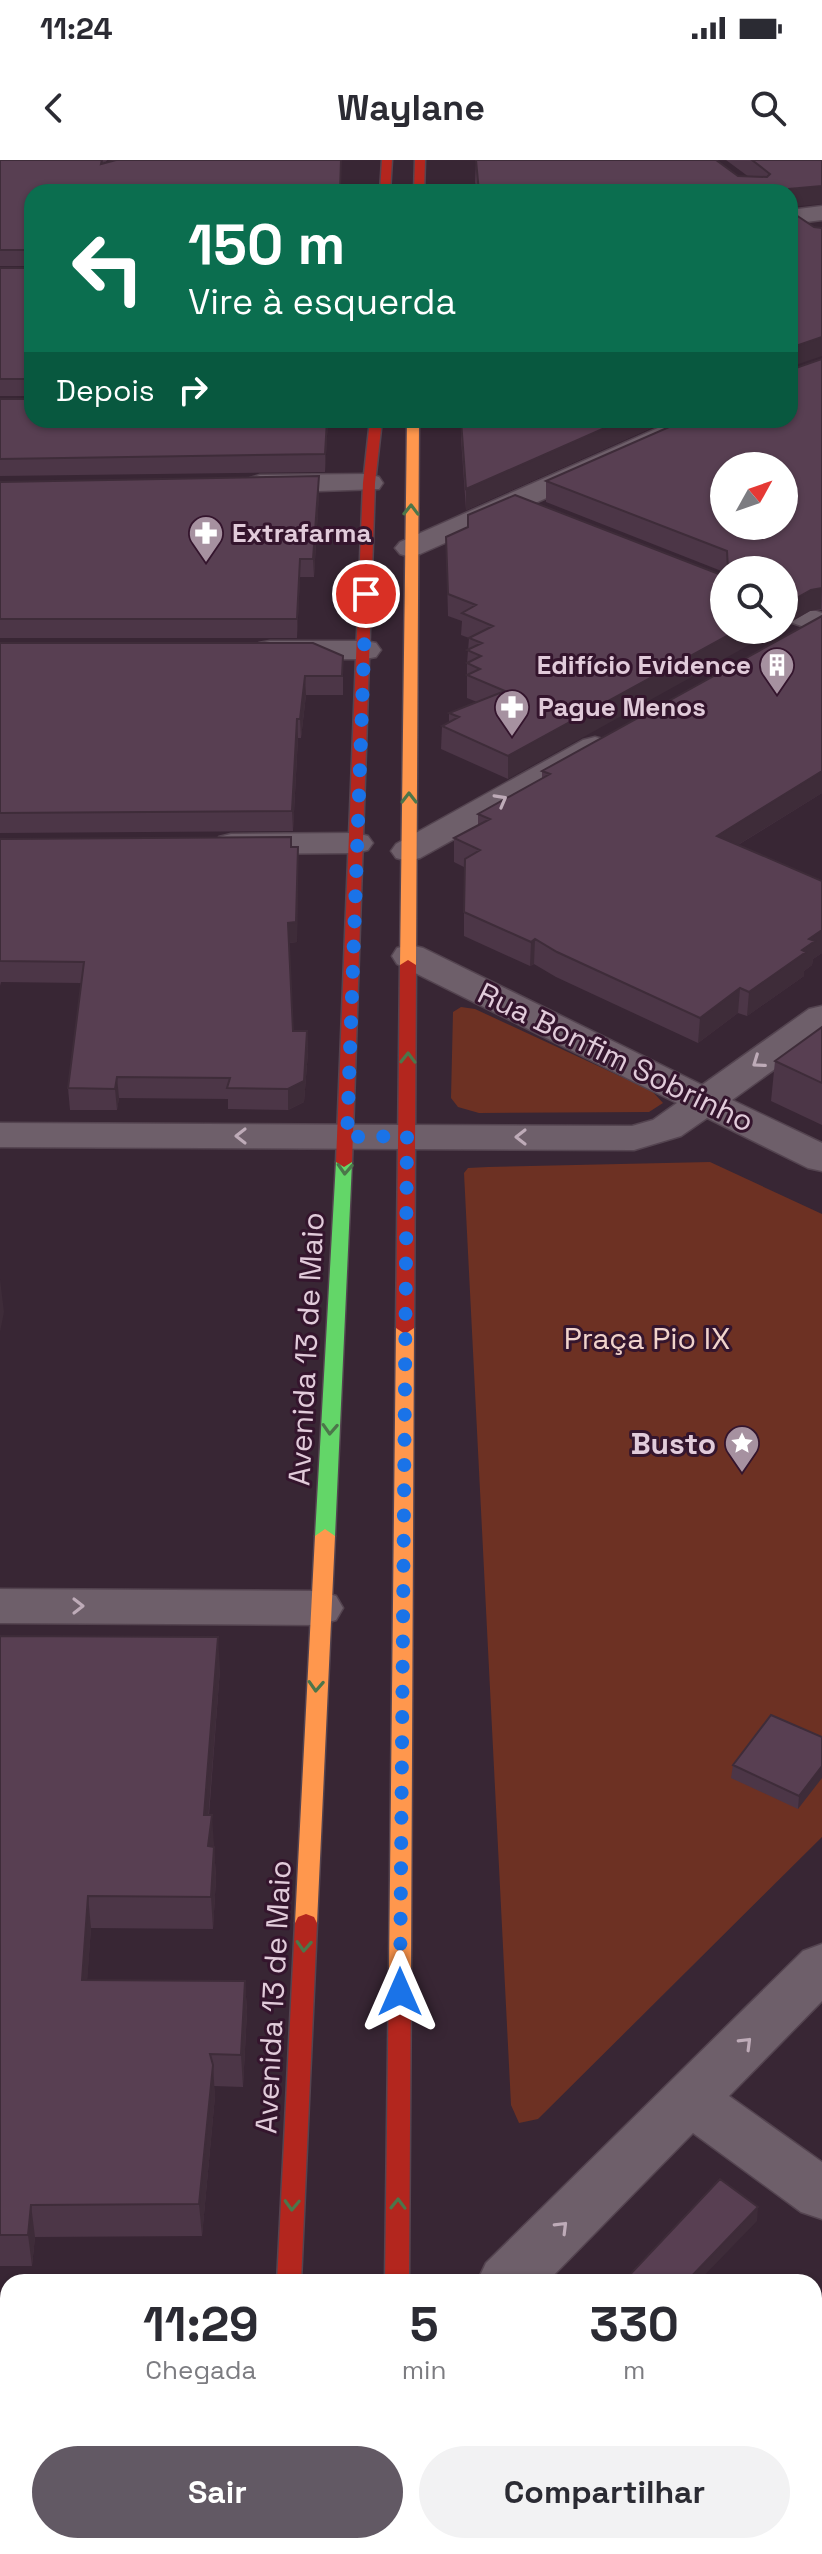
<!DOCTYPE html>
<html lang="pt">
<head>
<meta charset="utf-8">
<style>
  body { margin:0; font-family:"Space Grotesk",sans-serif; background:#f2f2f3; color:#2b2b33; height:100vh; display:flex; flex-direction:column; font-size:30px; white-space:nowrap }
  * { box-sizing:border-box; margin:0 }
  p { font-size:26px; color:#7c7c81 }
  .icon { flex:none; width:44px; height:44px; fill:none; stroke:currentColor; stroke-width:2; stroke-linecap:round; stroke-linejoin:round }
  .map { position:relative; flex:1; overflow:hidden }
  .details { position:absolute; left:0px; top:2114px; width:822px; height:280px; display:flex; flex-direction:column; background:#fff; border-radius:24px 24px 0 0; box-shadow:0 2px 6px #0004 }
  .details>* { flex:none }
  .hud { position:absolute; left:24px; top:24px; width:774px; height:244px; border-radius:24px; box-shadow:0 2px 6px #0004; background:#0b6e4f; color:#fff; overflow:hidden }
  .needle { width:52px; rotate:50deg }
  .buttons { position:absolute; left:710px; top:292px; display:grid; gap:16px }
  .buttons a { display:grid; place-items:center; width:88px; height:88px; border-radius:50%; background:#fff; box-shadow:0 2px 6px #0004; font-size:40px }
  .pin { position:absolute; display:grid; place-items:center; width:68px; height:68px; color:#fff; margin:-34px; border:4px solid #fff; border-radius:50%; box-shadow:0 2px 8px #0007 }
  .me { position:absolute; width:88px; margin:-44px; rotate:0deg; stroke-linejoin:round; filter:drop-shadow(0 0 6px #0008) }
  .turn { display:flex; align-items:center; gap:28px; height:168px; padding:0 32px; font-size:36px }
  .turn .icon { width:104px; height:104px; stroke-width:2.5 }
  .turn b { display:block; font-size:56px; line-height:68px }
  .then { display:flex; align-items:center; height:76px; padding:0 32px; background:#0003; gap:16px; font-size:30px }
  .eta { display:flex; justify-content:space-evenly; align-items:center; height:136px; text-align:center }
  .eta b { font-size:48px; font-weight:600; line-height:56px }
  .button { display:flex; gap:16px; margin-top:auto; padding:16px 32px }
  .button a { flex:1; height:92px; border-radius:48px; background:#625964; color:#fff; font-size:32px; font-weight:600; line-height:92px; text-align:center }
  .button a+a { background:#f2f2f3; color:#2b2b33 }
  .status { display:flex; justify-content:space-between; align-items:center; height:56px; padding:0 40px; background:#fff; direction:ltr }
  .status svg { height:22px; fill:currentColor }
  header { display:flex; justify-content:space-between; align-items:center; height:104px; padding:0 32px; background:#fff; font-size:36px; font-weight:600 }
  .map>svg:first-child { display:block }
  .green { fill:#6d3123 }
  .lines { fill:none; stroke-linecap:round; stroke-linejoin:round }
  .street-casing { stroke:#544450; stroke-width:3 }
  .fast-casing { stroke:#544450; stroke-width:3 }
  .slow-casing { stroke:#544450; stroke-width:3 }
  .jam-casing { stroke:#544450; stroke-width:3 }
  .street { fill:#6e5f6a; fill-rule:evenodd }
  .fast { fill:#63d668; fill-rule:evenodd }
  .slow { fill:#ff974d; fill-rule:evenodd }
  .jam { fill:#b3261e; fill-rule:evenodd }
  .wall { fill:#4c3647 }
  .shaded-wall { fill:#3e2c39 }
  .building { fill:#583f52; stroke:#3e2c39; stroke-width:2; fill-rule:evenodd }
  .oneway { stroke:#4c764a }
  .oneway2 { stroke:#beabb8 }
  .route { stroke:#1a73e8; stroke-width:14; stroke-dasharray:0 25.2 }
  .labels { text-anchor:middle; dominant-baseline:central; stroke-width:6; stroke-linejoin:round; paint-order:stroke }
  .far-poi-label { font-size:26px; font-weight:bold; fill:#e1cbda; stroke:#34152d; text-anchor:start }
  .street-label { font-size:30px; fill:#e1cbda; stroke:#34152d }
  .park-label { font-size:30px; fill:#f0d3cb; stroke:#34152d }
  .poi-label { font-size:30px; font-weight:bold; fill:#e1cbda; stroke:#34152d; text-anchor:end }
</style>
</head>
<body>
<div class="status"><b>11:24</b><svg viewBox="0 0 49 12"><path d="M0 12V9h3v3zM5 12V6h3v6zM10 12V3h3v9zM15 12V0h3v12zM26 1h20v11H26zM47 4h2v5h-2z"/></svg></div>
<header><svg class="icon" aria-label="back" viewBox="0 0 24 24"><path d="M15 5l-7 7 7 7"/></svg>Waylane<svg class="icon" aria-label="search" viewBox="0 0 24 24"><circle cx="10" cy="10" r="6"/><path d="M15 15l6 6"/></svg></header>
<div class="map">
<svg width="822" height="2394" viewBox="0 0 822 2394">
  <rect width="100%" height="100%" fill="#382634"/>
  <path class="green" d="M 461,847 L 475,849 L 652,931 L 663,943 L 649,952 L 479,953 L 458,947 L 451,938 L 453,852 Z
    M 710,1002 L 822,1054 L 822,1677 L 538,1959 L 519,1963 L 511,1945 L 464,1013 L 468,1008 L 488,1007 Z
    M 0,2241 L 8,2241 L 8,2386 L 97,2386 L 96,2394 L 0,2394 Z"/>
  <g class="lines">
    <g class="street-casing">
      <path id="street" d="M 822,46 L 822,60 L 790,64 L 790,50 Z
        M 676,260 L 713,260 L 709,266 L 420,394 L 410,397 L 400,394 L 395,388 L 400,382 Z
        M 369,314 L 379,317 L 383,323 L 379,329 L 260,333 L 250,330 L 246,324 L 250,318 L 260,315 Z
        M 784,440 L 822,453 L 822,473 L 784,460 Z
        M 270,481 L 365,481 L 376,483 L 381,490 L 376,497 L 365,499 L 270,499 L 259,497 L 254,490 L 259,483 Z
        M 595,577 L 607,580 L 612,587 L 607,594 L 420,698 L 408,701 L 396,698 L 391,691 L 396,684 L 583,580 Z
        M 356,673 L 368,676 L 373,683 L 368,690 L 356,693 L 231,694 L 219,691 L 214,684 L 219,677 L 231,674 Z
        M 410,785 L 423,788 L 702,925 L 809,849 L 822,846 L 822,875 L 732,940 L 822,983 L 822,1011 L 808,1008 L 707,958 L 681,976 L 634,990 L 0,987 L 0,963 L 632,966 L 653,960 L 677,943 L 397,804 L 392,796 L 397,788 Z
        M 0,1429 L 319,1431 L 336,1436 L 343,1448 L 336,1460 L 319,1465 L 0,1463 Z
        M 822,1784 L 822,1841 L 729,1936 L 822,2002 L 822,2059 L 801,2052 L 693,1973 L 547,2122 L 477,2122 L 486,2103 L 803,1791 Z
        M 0,2140 L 8,2140 L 8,2194 L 0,2194 Z"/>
    </g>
    <g class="fast-casing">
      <path id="fast" d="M 344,997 L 352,1002 L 335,1376 L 325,1383 L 315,1376 L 336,1002 Z
        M 264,2386 L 290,2386 L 290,2394 L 264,2394 Z"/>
    </g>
    <g class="slow-casing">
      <path id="slow" d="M 407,260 L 419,260 L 416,805 L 408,810 L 400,805 Z
        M 405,1162 L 414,1168 L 411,1811 L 408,1817 L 400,1820 L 392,1817 L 389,1811 L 396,1168 Z
        M 325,1369 L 335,1376 L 317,1763 L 314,1769 L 306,1772 L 298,1769 L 295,1763 L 315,1376 Z
        M 382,2386 L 408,2386 L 407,2394 L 381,2394 Z"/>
    </g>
    <g class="jam-casing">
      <path id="jam" d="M 382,0 L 392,0 L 390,32 L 380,32 Z
        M 415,0 L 425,0 L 424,32 L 414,32 Z
        M 370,260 L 382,260 L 375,323 L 352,1002 L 344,1007 L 336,1002 L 363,323 Z
        M 408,800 L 416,805 L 414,1168 L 405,1174 L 396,1168 L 400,805 Z
        M 306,1754 L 314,1757 L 317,1763 L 301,2122 L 277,2122 L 295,1763 L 298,1757 Z
        M 400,1802 L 408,1805 L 411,1811 L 409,2122 L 385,2122 L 389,1811 L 392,1805 Z"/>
    </g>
    <use href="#street" class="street"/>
    <use href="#fast" class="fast"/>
    <use href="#slow" class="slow"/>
    <use href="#jam" class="jam"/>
  </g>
  <path class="wall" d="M 0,0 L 107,0 L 106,2 L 32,32 L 32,106 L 0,106 Z
    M 476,0 L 749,17 L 726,0 L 822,0 L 790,32 L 477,32 L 475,22 Z
    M 0,108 L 32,108 L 32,236 L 0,236 Z
    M 822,199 L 822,450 L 810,451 L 784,466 L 784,410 L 724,410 L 724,412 L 546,342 L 546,321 Z
    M 0,239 L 328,260 L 325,312 L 0,316 Z
    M 461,260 L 669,260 L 466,350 L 461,279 Z
    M 319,316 L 319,333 L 314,417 L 300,417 L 297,478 L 0,478 L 0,322 Z
    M 468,355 L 724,416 L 508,619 L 441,589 L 442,566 L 449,562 L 449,553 L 477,542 L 467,538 L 467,503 L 469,478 L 461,475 L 462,461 L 448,456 L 446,377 L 468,367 Z
    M 822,457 L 822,633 L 738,685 L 822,721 L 822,793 L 813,799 L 812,805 L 804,811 L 804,816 L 747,856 L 738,853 L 698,883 L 556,817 L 534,804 L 530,806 L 464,776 L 464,707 L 454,702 L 454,678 L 478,665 L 478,654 L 542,619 L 542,611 Z
    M 0,483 L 343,496 L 343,535 L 306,535 L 301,578 L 298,578 L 293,671 L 0,673 Z
    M 291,677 L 291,687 L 298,687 L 297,782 L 289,783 L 293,871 L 307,871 L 308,892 L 304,942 L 288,950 L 228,949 L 228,939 L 119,938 L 117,950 L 70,950 L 68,928 L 81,823 L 1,822 L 0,826 L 0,679 Z
    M 822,867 L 822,965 L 771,941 L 775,901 Z
    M 0,1476 L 220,1509 L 209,1655 L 214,1687 L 216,1718 L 213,1769 L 91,1768 L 87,1820 L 245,1821 L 247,1852 L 243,1927 L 214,1926 L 215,1936 L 202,2076 L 35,2077 L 32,2106 L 0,2106 Z
    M 822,1577 L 798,1649 L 731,1618 L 733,1605 Z
    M 822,2194 L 822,2394 L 517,2394 L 516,2386 L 814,2386 L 814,2203 Z"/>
  <path class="shaded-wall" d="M 822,26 L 822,44 L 790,47 L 789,29 Z
    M 822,177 L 822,196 L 790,207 L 790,188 Z
    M 327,260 L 328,260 L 325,312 L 325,294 Z
    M 623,260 L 669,260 L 466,350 L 466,329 Z
    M 319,316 L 319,333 L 314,417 L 313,399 Z
    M 300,399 L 300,417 L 297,478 L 297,459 Z
    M 822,428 L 821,449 L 810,451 L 784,466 L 784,445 L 811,430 Z
    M 738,470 L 776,470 L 508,619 L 508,596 Z
    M 305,516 L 306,535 L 301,578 L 300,559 Z
    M 297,559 L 298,578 L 293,671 L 292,651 Z
    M 822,611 L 822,633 L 715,699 L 717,676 Z
    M 298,687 L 297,782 L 288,783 L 288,763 Z
    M 822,770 L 822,793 L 813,799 L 812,805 L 804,811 L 804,816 L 747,856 L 749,832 L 802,790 L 809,779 Z
    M 535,779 L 534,804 L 530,806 L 531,782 Z
    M 740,828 L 738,853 L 698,883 L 700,858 Z
    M 307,871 L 308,892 L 304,942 L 288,950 L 288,929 Z
    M 117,917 L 119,938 L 117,950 L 115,929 Z
    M 0,1119 L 4,1152 L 0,1172 Z
    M 218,1477 L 220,1509 L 206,1686 L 204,1655 Z
    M 822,1606 L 822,1618 L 798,1649 L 799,1636 Z
    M 212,1655 L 214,1686 L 208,1686 Z
    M 214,1687 L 216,1718 L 213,1769 L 211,1737 Z
    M 88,1736 L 91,1768 L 85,1852 L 82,1820 Z
    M 245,1821 L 247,1852 L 243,1927 L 241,1895 Z
    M 213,1905 L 215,1936 L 202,2076 L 199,2044 Z
    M 31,2045 L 35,2077 L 32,2106 L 28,2075 Z
    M 758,2047 L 757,2061 L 698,2122 L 686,2122 Z
    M 21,2386 L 24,2386 L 25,2394 L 20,2394 Z"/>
  <path class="building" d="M 0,0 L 102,0 L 101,4 L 116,0 L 341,0 L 340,32 L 32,32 L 32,90 L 0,90 Z
    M 476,0 L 716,0 L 738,16 L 767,17 L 770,14 L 752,0 L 822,0 L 822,26 L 789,29 L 789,32 L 479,32 Z
    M 790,51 L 814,67 L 822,68 L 822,177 L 790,188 Z
    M 0,108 L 32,108 L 32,219 L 0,219 Z
    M 822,199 L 822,428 L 811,430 L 784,445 L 784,410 L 728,410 L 727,391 L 546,321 L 685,260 L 790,260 L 790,210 ZM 724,306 L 784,306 L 784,366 L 724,366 Z
    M 0,239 L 32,239 L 32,260 L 327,260 L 325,294 L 0,299 Z
    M 461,260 L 623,260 L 466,329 Z
    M 319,316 L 313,399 L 300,399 L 297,459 L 0,459 L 0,322 Z
    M 515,335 L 724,416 L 724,470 L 738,470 L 508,596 L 442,566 L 459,557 L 449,553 L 505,531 L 467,515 L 480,509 L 467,503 L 481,496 L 467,490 L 482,483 L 469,478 L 493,466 L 462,453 L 476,445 L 448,434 L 446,377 L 468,367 L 468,355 Z
    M 822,456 L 822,611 L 717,676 L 822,721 L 822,770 L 809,779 L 815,781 L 802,790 L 806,792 L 749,832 L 740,828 L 700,858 L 557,792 L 535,779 L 531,782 L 464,752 L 465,699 L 480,690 L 454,678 L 490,659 L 478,654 L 550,614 L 542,611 Z
    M 0,483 L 313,483 L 343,496 L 342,516 L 305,516 L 300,559 L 297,559 L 292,651 L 0,653 Z
    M 291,677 L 291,687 L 298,687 L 296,762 L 288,763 L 293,871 L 307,871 L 304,921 L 288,929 L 227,928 L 230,918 L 117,917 L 115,929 L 68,928 L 84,802 L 0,801 L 0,679 Z
    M 822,867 L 822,923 L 775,901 Z
    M 0,1476 L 218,1477 L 204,1655 L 212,1655 L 208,1686 L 214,1687 L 211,1737 L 88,1736 L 82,1820 L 245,1821 L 241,1895 L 210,1894 L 213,1905 L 199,2044 L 31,2045 L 28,2075 L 0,2075 Z
    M 771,1555 L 822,1577 L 822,1606 L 799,1636 L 733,1605 Z
    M 720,2019 L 758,2047 L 686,2122 L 623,2122 Z
    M 822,2194 L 822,2373 L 814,2374 L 814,2203 Z
    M 0,2375 L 8,2375 L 8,2386 L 21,2386 L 20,2394 L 0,2394 Z
    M 521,2386 L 666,2386 L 667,2394 L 594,2394 L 593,2391 L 556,2394 L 522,2394 Z"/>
  <defs><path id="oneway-chevron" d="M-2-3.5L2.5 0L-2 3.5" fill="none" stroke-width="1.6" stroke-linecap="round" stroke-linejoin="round" transform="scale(2)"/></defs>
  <g class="oneway">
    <use href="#oneway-chevron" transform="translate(411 350) rotate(-89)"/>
    <use href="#oneway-chevron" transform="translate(409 638) rotate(-90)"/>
    <use href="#oneway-chevron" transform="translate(408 898) rotate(-89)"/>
    <use href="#oneway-chevron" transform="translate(345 1009) rotate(93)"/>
    <use href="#oneway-chevron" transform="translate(330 1269) rotate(93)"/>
    <use href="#oneway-chevron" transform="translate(316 1526) rotate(93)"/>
    <use href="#oneway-chevron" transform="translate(304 1786) rotate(93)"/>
    <use href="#oneway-chevron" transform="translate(398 2044) rotate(-89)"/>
    <use href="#oneway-chevron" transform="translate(292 2045) rotate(92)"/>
  </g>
  <g class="oneway2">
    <use href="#oneway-chevron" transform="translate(501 640) rotate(-29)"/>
    <use href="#oneway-chevron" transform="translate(758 902) rotate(145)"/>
    <use href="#oneway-chevron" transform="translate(241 976) rotate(-180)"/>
    <use href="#oneway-chevron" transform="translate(521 977) rotate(-180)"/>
    <use href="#oneway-chevron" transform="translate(78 1446)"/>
    <use href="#oneway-chevron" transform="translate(746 1883) rotate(-45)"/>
    <use href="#oneway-chevron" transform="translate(562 2067) rotate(-45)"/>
  </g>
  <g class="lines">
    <path class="route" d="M 366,434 L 347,977 L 407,976 L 400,1832"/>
  </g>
  <defs>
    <g id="pharmacy-pin" transform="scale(1.8)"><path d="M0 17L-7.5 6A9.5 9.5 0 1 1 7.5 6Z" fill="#a691a0" stroke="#34152d"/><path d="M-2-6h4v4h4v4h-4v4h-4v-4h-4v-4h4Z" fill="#fff"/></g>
    <g id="building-pin" transform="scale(1.8)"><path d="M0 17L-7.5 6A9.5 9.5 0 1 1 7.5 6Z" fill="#a691a0" stroke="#34152d"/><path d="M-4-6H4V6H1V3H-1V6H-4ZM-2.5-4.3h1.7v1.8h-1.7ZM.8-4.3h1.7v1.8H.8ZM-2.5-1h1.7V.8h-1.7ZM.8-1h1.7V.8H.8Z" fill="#fff"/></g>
    <g id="sight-pin" transform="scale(1.8)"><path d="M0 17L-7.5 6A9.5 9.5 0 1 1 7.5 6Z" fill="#a691a0" stroke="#34152d"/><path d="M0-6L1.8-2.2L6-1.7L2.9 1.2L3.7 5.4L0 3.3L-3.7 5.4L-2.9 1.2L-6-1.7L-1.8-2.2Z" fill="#fff"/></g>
  </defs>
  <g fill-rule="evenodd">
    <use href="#pharmacy-pin" x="206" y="373"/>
    <use href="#building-pin" x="777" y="505"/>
    <use href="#pharmacy-pin" x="512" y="547"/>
    <use href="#sight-pin" x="742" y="1283"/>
  </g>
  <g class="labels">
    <g class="far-poi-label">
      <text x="232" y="373">Extrafarma</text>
      <text x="751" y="505" text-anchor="end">Edifício Evidence</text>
      <text x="538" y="547">Pague Menos</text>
    </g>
    <g class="street-label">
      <text transform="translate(616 897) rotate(26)">Rua Bonfim Sobrinho</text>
      <text transform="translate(306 1189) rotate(-87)">Avenida 13 de Maio</text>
      <text transform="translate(273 1837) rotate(-87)">Avenida 13 de Maio</text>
    </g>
    <g class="park-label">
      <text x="647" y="1178">Praça Pio IX</text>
    </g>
    <g class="poi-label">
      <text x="716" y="1283">Busto</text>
    </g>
  </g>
</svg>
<div class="buttons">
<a><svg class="needle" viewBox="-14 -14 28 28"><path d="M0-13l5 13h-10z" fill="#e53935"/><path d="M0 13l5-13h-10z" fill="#7c7c81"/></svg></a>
<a><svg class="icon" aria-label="search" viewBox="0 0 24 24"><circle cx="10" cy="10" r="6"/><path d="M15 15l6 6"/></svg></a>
</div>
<div class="pin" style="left:366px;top:434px;background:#d93025"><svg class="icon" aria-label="arrive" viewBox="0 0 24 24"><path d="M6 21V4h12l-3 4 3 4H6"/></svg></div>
<svg class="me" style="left:400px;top:1832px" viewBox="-20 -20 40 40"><path d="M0-17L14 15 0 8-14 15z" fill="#1a73e8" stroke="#fff" stroke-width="4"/></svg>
<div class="hud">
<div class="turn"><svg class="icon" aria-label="left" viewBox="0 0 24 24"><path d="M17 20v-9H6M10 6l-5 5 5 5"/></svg><div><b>150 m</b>Vire à esquerda</div></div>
<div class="then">Depois<svg class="icon" aria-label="right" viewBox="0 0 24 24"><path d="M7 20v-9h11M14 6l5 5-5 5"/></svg></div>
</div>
<section class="details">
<div class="eta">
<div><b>11:29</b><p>Chegada</p></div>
<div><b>5</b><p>min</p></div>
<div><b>330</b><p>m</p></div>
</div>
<div class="button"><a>Sair</a><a>Compartilhar</a></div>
</section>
</div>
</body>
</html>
